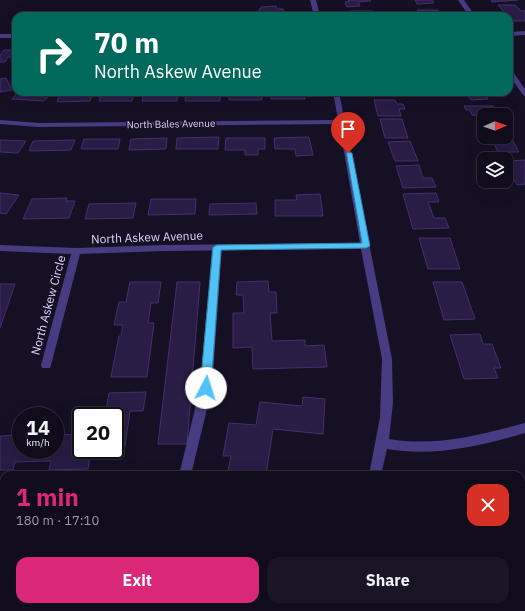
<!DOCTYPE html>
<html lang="en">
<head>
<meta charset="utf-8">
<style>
  body { margin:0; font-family:"IBM Plex Sans",sans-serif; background:#191525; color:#f1f3f6; height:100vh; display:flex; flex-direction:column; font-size:15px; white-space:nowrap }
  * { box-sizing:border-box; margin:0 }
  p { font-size:13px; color:#9c9ba3 }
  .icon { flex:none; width:22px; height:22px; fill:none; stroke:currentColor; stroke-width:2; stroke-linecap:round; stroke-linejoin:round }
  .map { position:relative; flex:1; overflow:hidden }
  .side { position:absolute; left:0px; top:471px; width:525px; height:140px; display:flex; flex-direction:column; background:#100c1c; border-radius:12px 12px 0 0; box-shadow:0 4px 16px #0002,0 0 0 1px #302c3b }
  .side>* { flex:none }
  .top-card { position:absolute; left:12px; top:12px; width:501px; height:84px; border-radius:12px; box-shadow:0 4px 16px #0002,0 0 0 1px #302c3b; background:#00695c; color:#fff; overflow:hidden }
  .needle { width:26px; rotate:88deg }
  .buttons { position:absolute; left:477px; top:108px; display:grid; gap:8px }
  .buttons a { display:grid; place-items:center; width:36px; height:36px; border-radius:8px; background:#100c1c; box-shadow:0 4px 16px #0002,0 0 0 1px #302c3b; font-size:20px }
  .speed { position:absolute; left:12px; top:407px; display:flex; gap:8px; font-size:20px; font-weight:700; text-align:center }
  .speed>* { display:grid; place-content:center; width:52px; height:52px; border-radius:50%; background:#100c1c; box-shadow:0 4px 16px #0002,0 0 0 1px #302c3b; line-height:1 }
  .speed small { font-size:10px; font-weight:400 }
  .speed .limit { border:2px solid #111; border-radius:6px; background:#fff; color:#111 }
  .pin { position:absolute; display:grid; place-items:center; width:34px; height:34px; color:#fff; margin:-41px -17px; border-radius:50% 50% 50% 0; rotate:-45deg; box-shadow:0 0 4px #0007 }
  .pin .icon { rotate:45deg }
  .me { position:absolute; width:44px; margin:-22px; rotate:5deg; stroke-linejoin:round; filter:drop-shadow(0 0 3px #0008) }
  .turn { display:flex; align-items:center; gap:14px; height:84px; padding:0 16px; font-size:18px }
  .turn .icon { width:52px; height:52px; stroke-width:2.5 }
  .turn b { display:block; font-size:28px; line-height:34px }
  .round { display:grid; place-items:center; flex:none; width:42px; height:42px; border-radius:12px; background:#191525 }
  .overview { display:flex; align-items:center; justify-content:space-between; height:68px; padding:0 16px }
  h1 { font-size:24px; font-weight:700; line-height:30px; color:#db2777 }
  .button { display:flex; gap:8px; margin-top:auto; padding:8px 16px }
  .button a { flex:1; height:46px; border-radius:12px; background:#db2777; color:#fff; font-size:16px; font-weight:700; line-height:46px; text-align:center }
  .button a+a { background:#191525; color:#f1f3f6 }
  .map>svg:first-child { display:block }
  .building { fill:#291c45; stroke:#442f70 }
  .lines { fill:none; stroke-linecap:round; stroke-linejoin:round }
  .lane { fill:#473c82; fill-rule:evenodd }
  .street { fill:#473c82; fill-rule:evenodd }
  .route { fill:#4fc3f7; stroke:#337fa1 }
  .labels { text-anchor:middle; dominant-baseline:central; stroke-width:3; stroke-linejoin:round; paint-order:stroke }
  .far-street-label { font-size:10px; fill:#ded5fd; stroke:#161025 }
  .street-label { font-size:12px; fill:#ded5fd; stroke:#161025 }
</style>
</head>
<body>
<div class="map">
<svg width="525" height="611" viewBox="0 0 525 611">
  <rect width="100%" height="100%" fill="#161025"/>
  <path class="building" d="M 348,0 L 370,0 L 371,1 L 358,2 L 360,6 L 347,7 L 345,2 L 350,1 Z
    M 415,0 L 432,0 L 434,3 L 417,4 Z
    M 491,0 L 518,0 L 492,2 Z
    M 498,5 L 515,5 L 521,11 L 525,11 L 525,21 L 509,21 L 509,16 L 502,16 L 500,14 L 505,13 Z
    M 276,6 L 277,9 L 283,9 L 284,14 L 279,14 L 280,16 L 261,16 L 260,14 L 259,9 L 261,9 L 261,7 Z
    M 417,10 L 438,10 L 441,15 L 416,16 L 415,15 L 420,14 Z
    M 351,11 L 373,11 L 375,16 L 379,16 L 353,16 Z
    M 101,13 L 100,16 L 68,16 L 69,14 Z
    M 121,14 L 131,15 L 145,15 L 108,16 Z
    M 4,50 L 16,50 L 16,57 L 8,57 L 5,62 L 0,62 L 0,55 Z
    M 6,78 L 12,90 L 0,92 L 0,79 Z
    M 18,92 L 52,92 L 44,101 L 12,99 Z
    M 84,92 L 93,92 L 90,101 L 57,102 L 60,93 Z
    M 102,92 L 134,92 L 132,101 L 99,101 Z
    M 144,92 L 178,92 L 177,101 L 142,101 Z
    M 186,92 L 220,92 L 220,101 L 185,101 Z
    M 229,92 L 261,92 L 262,100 L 229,100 Z
    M 271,92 L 304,92 L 305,99 L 271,99 Z
    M 373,92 L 393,92 L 394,96 L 374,96 Z
    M 460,92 L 484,92 L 488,99 L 471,100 L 468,96 L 462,96 Z
    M 374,100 L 395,100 L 397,104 L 403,104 L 405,109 L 399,109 L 401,116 L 378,116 Z
    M 464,106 L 493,106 L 498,115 L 484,115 L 484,124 L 481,124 L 477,115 L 472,115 L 470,110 L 466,110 Z
    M 380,119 L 402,119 L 408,138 L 385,138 Z
    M 506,132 L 508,132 L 519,152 L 498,152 L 491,137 L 506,137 Z
    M 219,137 L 218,149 L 176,149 L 177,138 Z
    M 309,137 L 313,155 L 296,156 L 295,149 L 275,149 L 274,138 Z
    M 167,138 L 166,149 L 129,150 L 131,139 Z
    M 226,138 L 265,138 L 265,149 L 258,149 L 258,155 L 245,155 L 245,150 L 225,150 Z
    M 84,139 L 120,139 L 118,149 L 81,149 Z
    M 0,140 L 26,141 L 18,153 L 0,152 Z
    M 75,140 L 71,150 L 29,151 L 33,141 Z
    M 410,141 L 418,161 L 395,161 L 388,142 Z
    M 525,160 L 525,184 L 517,185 L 506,166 L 506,161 Z
    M 419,165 L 423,178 L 432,178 L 436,187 L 403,188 L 396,166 Z
    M 0,193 L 19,195 L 6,214 L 0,213 Z
    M 436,193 L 439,202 L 428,202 L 434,218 L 445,218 L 449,228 L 413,229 L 403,194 Z
    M 320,194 L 323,216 L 275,216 L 275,200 L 297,200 L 296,195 Z
    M 67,198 L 66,201 L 75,201 L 69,218 L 23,219 L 32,199 Z
    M 151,199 L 196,199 L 195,214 L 148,215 Z
    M 136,203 L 133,218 L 85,219 L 89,204 Z
    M 256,203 L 257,214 L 209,215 L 210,204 Z
    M 419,238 L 450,238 L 460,269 L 428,269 Z
    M 268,281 L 269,292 L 276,292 L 277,313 L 270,313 L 272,341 L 305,340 L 305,346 L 324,345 L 327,367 L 253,369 L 252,347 L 233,348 L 233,313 L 244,313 L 243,295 L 236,295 L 237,282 Z
    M 130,282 L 161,282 L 158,303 L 151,303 L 148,323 L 154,323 L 147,377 L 111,377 L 119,336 L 121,336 L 123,325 L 114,325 L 119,302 L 126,302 Z
    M 177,282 L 200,282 L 187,444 L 158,444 Z
    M 433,282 L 462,282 L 475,319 L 444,320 Z
    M 0,284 L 15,284 L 0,328 Z
    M 480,334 L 483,344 L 492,344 L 501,368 L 494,368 L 498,378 L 464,379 L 450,335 Z
    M 146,392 L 143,411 L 130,411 L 125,446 L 115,447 L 115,416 L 96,416 L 97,409 L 106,409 L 109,393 Z
    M 303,397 L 325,399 L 323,434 L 273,429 L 266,475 L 227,475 L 231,456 L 223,456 L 229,423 L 256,425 L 260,402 L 302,406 Z
    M 81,434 L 81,450 L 91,450 L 88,469 L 49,470 L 51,461 L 15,462 L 13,470 L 0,470 L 0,436 L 21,435 L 21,450 L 55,450 L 55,435 Z
    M 525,488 L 525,507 L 521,500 L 521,489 Z
    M 0,492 L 4,492 L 4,516 L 0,516 Z
    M 104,607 L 164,607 L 162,611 L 102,611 Z"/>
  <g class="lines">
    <path class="lane" d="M 217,244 L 222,247 L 212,388 L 191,475 L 179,475 L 200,388 L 212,247 Z
      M 74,607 L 90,607 L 89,611 L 73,611 Z"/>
    <path class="street" d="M 310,0 L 316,0 L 320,16 L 314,16 Z
      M 458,0 L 464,0 L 475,16 L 469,16 Z
      M 525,31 L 525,35 L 509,36 L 509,32 Z
      M 0,34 L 16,34 L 16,38 L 0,38 Z
      M 509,68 L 511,69 L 525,89 L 525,96 L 523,95 L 509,75 Z
      M 333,92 L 339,92 L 392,359 L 393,403 L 389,439 C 436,447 480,435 525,423 L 525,433 C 479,446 435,457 387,449 L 381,475 L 369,475 L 380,417 L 382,359 L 361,249 L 164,251 L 80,254 L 51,365 L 50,368 L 42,368 L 41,365 L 71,254 L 0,251 L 0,245 L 76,248 L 164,245 L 360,243 L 339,124 L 39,127 L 0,124 L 0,120 L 39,123 L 338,120 Z
      M 299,607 L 315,607 L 314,611 L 298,611 Z"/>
  </g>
  <path class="route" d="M 346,151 L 352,153 L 370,246 L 366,248 L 221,250 L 211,388 L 209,391 L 202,391 L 200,388 L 213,247 L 217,245 L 362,243 Z"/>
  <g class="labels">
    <g class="far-street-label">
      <text transform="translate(171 124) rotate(-1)">North Bales Avenue</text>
    </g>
    <g class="street-label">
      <text transform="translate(147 237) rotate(-2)">North Askew Avenue</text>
      <text transform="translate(48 305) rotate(-75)">North Askew Circle</text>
    </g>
  </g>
</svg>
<div class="buttons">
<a><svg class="needle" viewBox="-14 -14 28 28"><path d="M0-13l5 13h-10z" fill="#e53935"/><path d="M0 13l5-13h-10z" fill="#9c9ba3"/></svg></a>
<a><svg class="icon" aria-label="layers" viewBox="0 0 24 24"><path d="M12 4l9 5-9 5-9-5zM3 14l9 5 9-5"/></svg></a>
</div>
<div class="speed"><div>14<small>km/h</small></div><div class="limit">20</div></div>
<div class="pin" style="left:348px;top:153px;background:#d93025"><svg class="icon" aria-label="arrive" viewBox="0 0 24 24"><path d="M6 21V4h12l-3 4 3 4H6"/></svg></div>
<svg class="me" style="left:206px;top:388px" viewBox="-20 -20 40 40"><circle r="19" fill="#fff"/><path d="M0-13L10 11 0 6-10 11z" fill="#4fc3f7"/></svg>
<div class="top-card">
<div class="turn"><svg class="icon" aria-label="right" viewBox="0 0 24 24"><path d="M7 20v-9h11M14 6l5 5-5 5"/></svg><div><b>70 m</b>North Askew Avenue</div></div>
</div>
<section class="side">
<div class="overview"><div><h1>1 min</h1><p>180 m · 17:10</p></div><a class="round" style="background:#d93025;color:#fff"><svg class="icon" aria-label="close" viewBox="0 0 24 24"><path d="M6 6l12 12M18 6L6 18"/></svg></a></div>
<div class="button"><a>Exit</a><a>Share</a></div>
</section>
</div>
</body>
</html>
